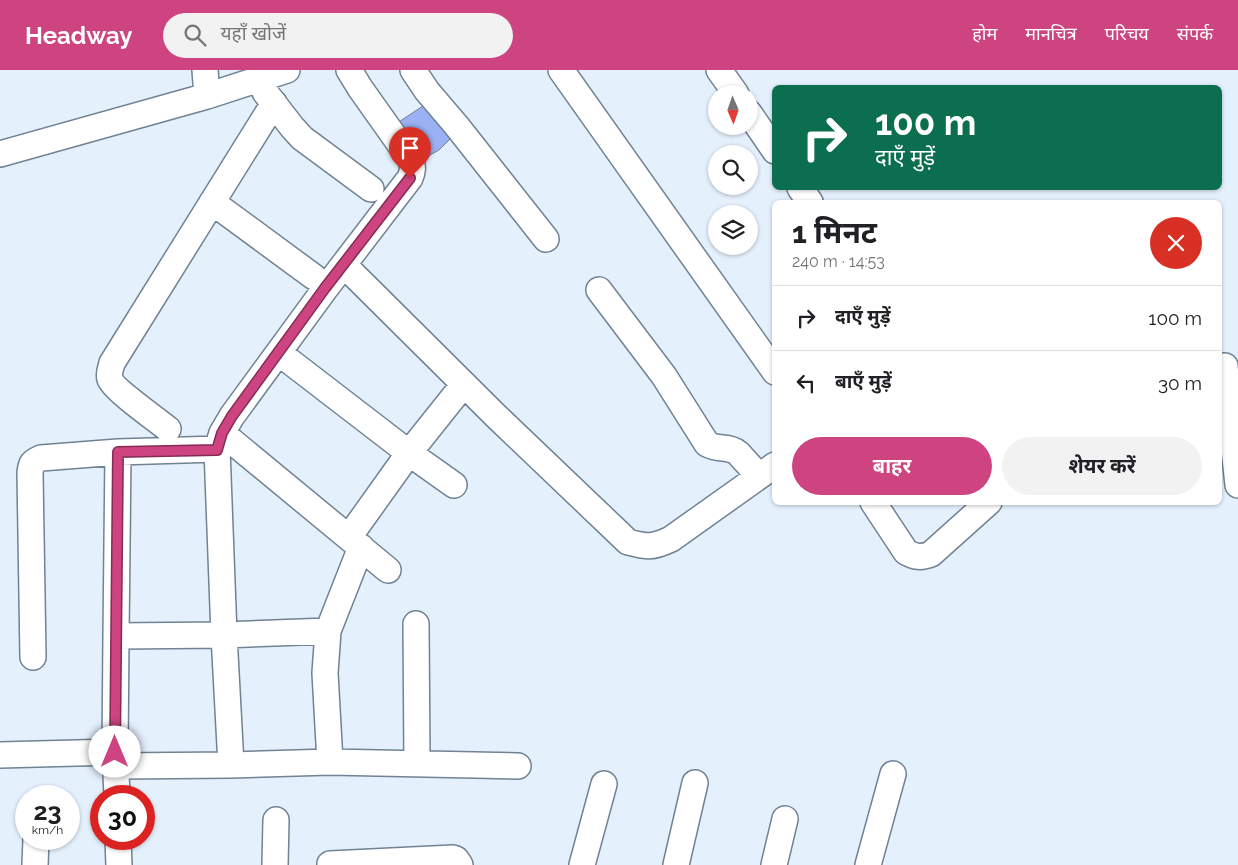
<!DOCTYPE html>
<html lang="hi">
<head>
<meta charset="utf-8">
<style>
  body { margin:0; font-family:Raleway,"Noto Sans Devanagari",sans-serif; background:#f2f2f2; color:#202124; height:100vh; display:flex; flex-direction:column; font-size:19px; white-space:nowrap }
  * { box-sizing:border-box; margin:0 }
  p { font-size:16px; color:#757577 }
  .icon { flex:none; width:28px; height:28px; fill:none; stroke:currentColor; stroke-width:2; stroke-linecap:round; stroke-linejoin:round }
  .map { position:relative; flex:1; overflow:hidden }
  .sheet { position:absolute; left:772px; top:130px; width:450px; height:305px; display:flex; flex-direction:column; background:#fff; border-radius:8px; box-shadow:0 1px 4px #0004 }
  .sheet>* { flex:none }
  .top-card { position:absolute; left:772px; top:15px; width:450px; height:105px; border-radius:8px; box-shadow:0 1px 4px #0004; background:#0b6e4f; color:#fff; overflow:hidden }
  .needle { width:32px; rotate:178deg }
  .fabs { position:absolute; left:708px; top:15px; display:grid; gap:10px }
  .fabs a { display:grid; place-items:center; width:50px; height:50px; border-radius:50%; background:#fff; box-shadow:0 1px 4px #0004; font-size:25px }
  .speed { position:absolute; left:15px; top:715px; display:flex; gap:10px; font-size:25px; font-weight:700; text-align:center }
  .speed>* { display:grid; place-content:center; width:65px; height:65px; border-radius:50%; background:#fff; box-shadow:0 1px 4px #0004; line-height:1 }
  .speed small { font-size:12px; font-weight:400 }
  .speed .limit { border:8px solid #d22; background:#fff; color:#111 }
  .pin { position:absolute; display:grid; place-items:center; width:42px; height:42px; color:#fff; margin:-51px -21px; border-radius:50% 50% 50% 0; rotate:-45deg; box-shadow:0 0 5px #0007 }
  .pin .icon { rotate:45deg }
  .me { position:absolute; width:55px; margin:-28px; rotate:0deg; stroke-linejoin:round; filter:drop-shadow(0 0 4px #0008) }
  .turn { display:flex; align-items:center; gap:18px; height:105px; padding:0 20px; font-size:22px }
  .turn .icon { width:65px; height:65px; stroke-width:2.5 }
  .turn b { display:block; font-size:35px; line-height:42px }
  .round { display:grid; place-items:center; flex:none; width:52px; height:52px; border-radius:26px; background:#f2f2f2 }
  .head { display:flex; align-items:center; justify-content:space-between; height:85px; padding:0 20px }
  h1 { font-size:30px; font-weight:700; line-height:38px }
  .button { display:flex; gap:10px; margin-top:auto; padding:10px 20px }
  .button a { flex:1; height:58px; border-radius:30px; background:#cd4480; color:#fff; font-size:20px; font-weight:700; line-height:58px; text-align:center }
  .button a+a { background:#f2f2f2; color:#202124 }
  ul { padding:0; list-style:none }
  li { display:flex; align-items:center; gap:15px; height:65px; padding:0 20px; border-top:1px solid #e0e0e0 }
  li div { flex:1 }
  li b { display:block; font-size:19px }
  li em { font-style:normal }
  header { display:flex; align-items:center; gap:30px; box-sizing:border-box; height:70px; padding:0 25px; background:#cd4480; color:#fff }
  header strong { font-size:24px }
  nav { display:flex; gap:28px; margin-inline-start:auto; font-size:18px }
  .search { width:350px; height:45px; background:#f2f2f2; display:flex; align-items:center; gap:12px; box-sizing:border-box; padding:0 18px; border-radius:28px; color:#757577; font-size:19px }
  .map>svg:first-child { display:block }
  .building { fill:#9ab1f3; stroke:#767e94 }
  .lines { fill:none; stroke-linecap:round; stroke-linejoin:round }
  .minor-casing { stroke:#708293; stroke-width:28 }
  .minor { stroke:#fff; stroke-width:25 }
  .route-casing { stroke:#852c53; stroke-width:12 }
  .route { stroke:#cd4480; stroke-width:9 }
</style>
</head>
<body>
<header>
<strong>Headway</strong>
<div class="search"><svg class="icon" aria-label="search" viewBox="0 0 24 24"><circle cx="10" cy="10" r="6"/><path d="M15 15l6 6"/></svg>यहाँ खोजें</div>
<nav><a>होम</a><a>मानचित्र</a><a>परिचय</a><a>संपर्क</a></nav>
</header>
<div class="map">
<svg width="1238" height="795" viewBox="0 0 1238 795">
  <rect width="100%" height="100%" fill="#e4f0fc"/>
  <path class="building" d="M 426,34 L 450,69 L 439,80 L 430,85 L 421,95 L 388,59 Z"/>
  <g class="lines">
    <g class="minor-casing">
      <path id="minor" d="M 205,0 L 207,26
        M 413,0 L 427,21 L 456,55 L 546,169
        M 561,0 L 775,302
        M 719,0 L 736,24
        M 265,22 L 292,57 L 302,68 L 371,119
        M 749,43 L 775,81
        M 0,84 L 207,26 L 287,0
        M 800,118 L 810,132
        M 212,132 L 314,207
        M 344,195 L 496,346 L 628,472 C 647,477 652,478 671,469 L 775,395
        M 599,220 L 664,306 L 707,374 C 720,381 727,375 738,383 L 759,406
        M 279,283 L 409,383 L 454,415
        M 1225,296 L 1238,415
        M 168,359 C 157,350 113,319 110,309 C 108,303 111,298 112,293 L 274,33
        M 222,363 L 388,500
        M 873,432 L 906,482 C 915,487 921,488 931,484 L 989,432
        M 349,467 L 409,383 L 464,314
        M 416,554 L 417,693
        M 116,566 L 224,565 L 328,561
        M 33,587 L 30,403 C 31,393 32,392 41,388 L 118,382 L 217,379
        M 0,685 L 115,682
        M 330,692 L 325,603 L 328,561 L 361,477
        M 231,695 L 224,565 L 217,379 L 222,363 L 232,346 L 325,219 L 410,108 C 413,101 413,97 411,90 L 360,18 L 349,0
        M 116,696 L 231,695 L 330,692 L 518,696
        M 117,726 L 115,682 L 116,566 L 118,382
        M 118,769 L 119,795
        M 330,794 L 453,788 L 456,789 L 460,795
        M 35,795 L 36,769
        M 275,795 L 276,750
        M 582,795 L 604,714
        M 676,795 L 695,713
        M 774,795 L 785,749
        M 868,795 L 893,704"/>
    </g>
    <use href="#minor" class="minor"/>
  </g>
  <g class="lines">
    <g class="route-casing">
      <path id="route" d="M 115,682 L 118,382 L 217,380 L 222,363 L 232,346 L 325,218 L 410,108"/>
    </g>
    <use href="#route" class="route"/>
  </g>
</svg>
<div class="fabs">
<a><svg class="needle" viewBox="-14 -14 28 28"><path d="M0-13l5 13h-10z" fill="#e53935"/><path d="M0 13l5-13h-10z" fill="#757577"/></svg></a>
<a><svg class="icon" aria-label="search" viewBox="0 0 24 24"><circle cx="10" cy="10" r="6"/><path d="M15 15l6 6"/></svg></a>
<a><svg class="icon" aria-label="layers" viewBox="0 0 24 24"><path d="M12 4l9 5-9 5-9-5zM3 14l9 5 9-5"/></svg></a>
</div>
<div class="speed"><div>23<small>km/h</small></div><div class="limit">30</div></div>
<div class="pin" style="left:410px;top:108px;background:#d93025"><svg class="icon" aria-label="arrive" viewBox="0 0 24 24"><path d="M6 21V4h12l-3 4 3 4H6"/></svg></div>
<svg class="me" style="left:115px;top:682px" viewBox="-20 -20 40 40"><circle r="19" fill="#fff"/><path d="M0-13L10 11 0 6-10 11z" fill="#cd4480"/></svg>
<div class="top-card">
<div class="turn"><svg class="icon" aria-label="right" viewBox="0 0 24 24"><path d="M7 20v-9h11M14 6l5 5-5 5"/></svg><div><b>100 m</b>दाएँ मुड़ें</div></div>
</div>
<section class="sheet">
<div class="head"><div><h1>1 मिनट</h1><p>240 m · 14:53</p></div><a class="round" style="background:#d93025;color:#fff"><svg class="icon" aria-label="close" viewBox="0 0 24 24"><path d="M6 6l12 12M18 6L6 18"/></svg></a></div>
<ul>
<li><svg class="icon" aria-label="right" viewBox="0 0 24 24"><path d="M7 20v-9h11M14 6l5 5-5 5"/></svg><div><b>दाएँ मुड़ें</b></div><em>100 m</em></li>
<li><svg class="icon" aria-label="left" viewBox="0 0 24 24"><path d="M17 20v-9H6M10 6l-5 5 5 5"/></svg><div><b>बाएँ मुड़ें</b></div><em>30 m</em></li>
</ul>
<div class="button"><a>बाहर</a><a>शेयर करें</a></div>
</section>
</div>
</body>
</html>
